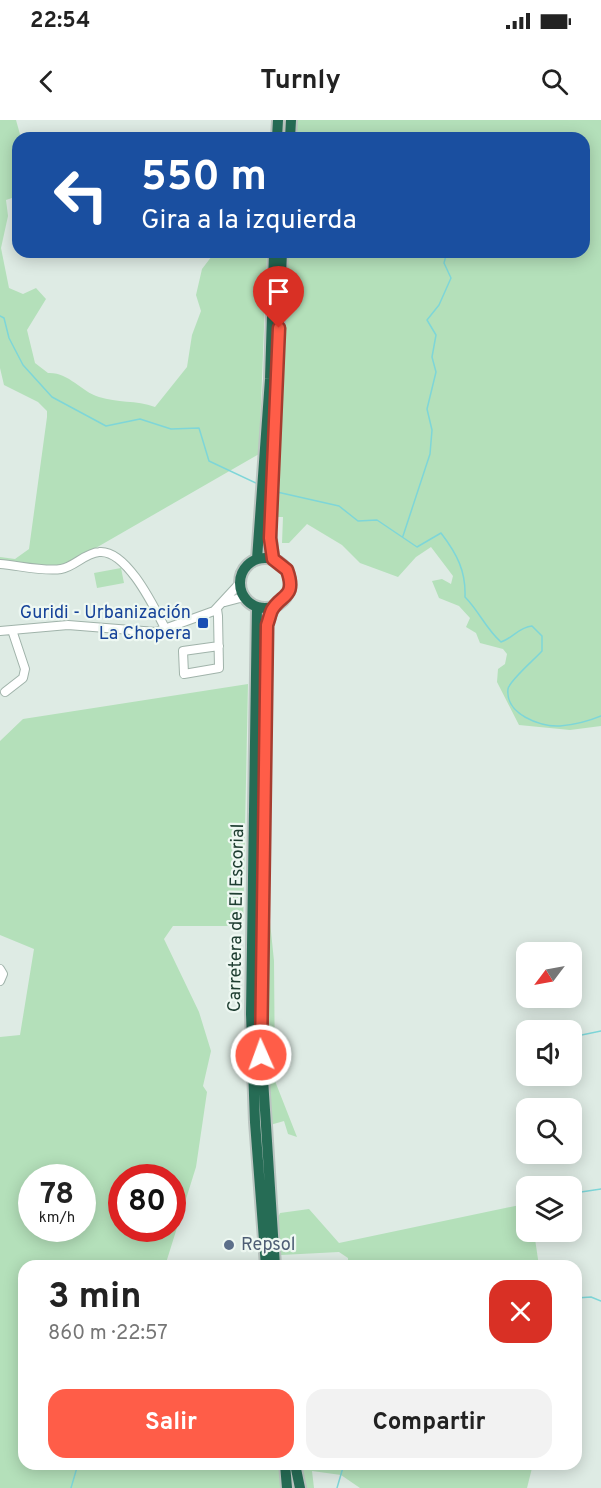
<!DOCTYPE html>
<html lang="es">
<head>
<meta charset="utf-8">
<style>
  body { margin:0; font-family:Overpass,sans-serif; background:#f2f2f2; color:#222; height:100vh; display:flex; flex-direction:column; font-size:22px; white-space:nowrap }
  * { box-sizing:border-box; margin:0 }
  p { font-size:20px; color:#767676 }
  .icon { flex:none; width:33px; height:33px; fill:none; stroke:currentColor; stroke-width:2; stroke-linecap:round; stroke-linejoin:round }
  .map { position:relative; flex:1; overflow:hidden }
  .side { position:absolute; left:18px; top:1140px; width:564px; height:210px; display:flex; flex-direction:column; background:#fff; border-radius:18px; box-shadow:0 3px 15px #0003 }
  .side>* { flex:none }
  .guide { position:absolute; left:12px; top:12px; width:578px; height:126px; border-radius:18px; box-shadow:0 3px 15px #0003; background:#1a4fa0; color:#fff; overflow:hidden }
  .needle { width:39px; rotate:238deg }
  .fabs { position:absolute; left:516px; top:822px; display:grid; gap:12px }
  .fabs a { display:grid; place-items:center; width:66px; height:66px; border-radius:12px; background:#fff; box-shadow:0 3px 15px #0003; font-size:30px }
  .speed { position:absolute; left:18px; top:1044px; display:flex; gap:12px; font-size:30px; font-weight:700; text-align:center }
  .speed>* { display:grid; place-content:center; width:78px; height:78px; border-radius:50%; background:#fff; box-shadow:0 3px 15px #0003; line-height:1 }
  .speed small { font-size:15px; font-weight:400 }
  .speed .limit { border:9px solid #d22; background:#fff; color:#111 }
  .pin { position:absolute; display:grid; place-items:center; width:51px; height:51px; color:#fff; margin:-62px -26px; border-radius:50% 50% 50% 0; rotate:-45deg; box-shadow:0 0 6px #0007 }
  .pin .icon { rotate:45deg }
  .me { position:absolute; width:66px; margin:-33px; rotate:358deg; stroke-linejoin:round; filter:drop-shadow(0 0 4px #0008) }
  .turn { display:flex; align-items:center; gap:21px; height:126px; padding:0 30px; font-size:27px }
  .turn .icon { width:78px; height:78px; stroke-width:2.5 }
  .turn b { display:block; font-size:42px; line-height:51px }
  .round { display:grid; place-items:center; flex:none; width:63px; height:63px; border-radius:18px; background:#f2f2f2 }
  .head { display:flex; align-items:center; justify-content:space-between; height:102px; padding:0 30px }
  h1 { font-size:36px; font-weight:700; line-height:45px }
  .action { display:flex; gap:12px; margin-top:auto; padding:12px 30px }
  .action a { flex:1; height:69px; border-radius:18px; background:#ff5d48; color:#fff; font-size:24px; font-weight:700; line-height:69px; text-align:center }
  .action a+a { background:#f2f2f2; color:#222 }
  .status { display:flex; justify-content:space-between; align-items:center; height:42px; padding:0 30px; background:#fff; direction:ltr }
  .status svg { height:16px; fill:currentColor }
  header { display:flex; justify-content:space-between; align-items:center; height:78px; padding:0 30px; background:#fff; font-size:27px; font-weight:700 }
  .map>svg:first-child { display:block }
  .green { fill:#b4e0ba; fill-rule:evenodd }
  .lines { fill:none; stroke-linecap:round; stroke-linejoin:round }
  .stream { stroke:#7ed6d8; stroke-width:1.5 }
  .minor-casing { stroke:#a0b3aa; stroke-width:10 }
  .highway-casing { stroke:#bbc5c1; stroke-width:14 }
  .minor { stroke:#fff; stroke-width:8 }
  .highway { stroke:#266c55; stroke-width:10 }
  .route-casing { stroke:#a63c2f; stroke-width:15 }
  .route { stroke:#ff5d48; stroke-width:10 }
  .transit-dot { fill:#1a4fb4; stroke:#eef8f2; stroke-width:2 }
  .service-dot { fill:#5c6f8a; stroke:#eef8f2; stroke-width:2 }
  .labels { text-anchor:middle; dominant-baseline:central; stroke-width:4.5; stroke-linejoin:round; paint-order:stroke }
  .transit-label { font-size:18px; fill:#164399; stroke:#eef8f2; text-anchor:end }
  .street-label { font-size:18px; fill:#1d3d30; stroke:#eef8f2 }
  .service-label { font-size:18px; fill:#4e5e75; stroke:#eef8f2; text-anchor:start }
</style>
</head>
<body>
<div class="status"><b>22:54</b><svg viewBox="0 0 49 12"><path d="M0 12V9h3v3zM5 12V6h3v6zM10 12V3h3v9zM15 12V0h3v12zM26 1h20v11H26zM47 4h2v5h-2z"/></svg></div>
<header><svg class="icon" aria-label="back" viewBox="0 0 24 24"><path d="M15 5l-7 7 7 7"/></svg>Turnly<svg class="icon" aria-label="search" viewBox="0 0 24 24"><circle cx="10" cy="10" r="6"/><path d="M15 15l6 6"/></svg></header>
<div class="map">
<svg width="601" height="1368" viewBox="0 0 601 1368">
  <rect width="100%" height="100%" fill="#deebe4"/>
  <path class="green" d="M 0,0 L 16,0 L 21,18 L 18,18 L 18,41 L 13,47 L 18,49 L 18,76 L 6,80 L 8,96 L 1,128 L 9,168 L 23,174 L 36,168 L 46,179 L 27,210 L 35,243 L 48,253 C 69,252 80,271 99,277 C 117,283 136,280 155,287 L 187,247 L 192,215 L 201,191 L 196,175 L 202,149 L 215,132 L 267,132 L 259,334 L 61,448 L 0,442 L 0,437 L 15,439 L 29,429 L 47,297 L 47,291 L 38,282 L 4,265 L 0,248 Z
    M 291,0 L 601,0 L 601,606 L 570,610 L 519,605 L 497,562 L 498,549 L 505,544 L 507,534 L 503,529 L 480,523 L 476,513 L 466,507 L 470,498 L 459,486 L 439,478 L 432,461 L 442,459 L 451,464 L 453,456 L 431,427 L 416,437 L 398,457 L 360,443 L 342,425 L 307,404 L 289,423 L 282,423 L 283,397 L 270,397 L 282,132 L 584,132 L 584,18 L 290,18 Z
    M 121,448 L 124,463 L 97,468 L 94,453 Z
    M 248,564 L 243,806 L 173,806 L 164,819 L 199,892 L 211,931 L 203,966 L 207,972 L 196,1047 L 165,1146 L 24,1146 L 24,1344 L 285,1344 L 283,1368 L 0,1368 L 0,917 L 20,915 L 34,829 L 0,815 L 0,621 L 23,599 ZM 32,1058 L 82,1058 L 82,1108 L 32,1108 ZM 122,1058 L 172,1058 L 172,1108 L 122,1108 Z
    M 269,792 L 274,841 L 275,961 L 297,1017 L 288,1014 L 284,1001 L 270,1005 L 260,912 L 262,793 Z
    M 520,1085 L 526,1088 L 526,1112 L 534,1112 L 539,1146 L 348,1146 L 348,1138 L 339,1132 L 281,1135 L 274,1141 L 275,1104 L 280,1093 L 309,1089 L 339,1123 Z
    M 295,1344 L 533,1344 L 527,1368 L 360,1368 L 341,1355 L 312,1351 L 314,1368 L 300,1368 Z"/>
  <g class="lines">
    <path class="stream" d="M 0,196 L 4,198 L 9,218 L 23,245 L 52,277 L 106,306 L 140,299 L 171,309 L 199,308 L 209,341 L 256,363
      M 277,372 L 339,386 L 358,401 L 377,400 L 417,427 L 441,413 C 457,434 466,451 465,477 C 479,491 486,509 501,522 C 513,518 519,507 532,506 L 542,516 L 542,531 C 535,539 509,561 508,569 C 505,594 540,607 560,606 C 573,605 589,601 601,596
      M 403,416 L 430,334 L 432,310 L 427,289 L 436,252 L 432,237 L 436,215 L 427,200 L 439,185 L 451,158 L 444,143 L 447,132
      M 572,917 L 601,911
      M 581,1072 L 601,1069
      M 576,1178 L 591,1177 L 601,1181
      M 71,1368 L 78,1344
      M 337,1368 L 344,1344"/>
    <g class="minor-casing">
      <path id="minor" d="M 0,444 C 16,445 45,452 61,449 C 74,447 85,433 99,432 C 127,429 155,489 166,510
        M 225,482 L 244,477
        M 217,489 L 218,496 L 219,548 L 184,554 L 183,531 L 219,526
        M 0,511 L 68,505 L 156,512 L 214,491 L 239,464
        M 5,572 L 23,558 L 25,549 L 12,510
        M 0,849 L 3,854 L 0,861"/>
    </g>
    <g class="highway-casing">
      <path id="highway" d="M 277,18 L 278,0
        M 290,18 L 291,0
        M240 463a25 25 0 1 1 50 0a25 25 0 1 1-50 0Z
        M 257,439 L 270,259 L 274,132
        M 273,439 L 270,409 L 282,132
        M 257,487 L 251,894 L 255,1002 L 266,1146
        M 273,487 L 267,505 L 260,912 L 275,1146
        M 285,1344 L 287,1368
        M 295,1344 L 300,1368"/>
    </g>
    <use href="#minor" class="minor"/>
    <use href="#highway" class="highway"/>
  </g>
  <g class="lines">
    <g class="route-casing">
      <path id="route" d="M 261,935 L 267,505 C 269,500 270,494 272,490 C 281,474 297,478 287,450 L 273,439 L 270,418 L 279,208"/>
    </g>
    <use href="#route" class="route"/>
  </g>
  <rect class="transit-dot" x="197" y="497" width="12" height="12" rx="3"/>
  <circle class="service-dot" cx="229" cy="1125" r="6"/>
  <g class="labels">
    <g class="transit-label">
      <text x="191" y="493">Guridi - Urbanización<tspan x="191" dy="21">La Chopera</tspan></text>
    </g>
    <g class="street-label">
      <text transform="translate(237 798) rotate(-89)">Carretera de El Escorial</text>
    </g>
    <g class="service-label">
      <text x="241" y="1125">Repsol</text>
    </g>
  </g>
</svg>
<div class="fabs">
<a><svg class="needle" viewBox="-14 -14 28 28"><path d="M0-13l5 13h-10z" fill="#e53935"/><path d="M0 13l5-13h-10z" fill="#767676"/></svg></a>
<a><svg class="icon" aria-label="sound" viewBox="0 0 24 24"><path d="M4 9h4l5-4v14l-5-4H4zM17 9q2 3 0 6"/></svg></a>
<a><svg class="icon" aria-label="search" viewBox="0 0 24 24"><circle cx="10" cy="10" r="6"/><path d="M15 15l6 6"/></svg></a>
<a><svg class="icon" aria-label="layers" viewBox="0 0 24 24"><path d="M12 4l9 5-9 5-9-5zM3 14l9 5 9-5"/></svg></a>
</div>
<div class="speed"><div>78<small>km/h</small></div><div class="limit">80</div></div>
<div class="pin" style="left:279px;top:208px;background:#d93025"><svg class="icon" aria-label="arrive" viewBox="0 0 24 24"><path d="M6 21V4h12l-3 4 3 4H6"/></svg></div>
<svg class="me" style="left:261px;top:935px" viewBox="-20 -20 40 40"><circle r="17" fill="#ff5d48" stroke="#fff" stroke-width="3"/><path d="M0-11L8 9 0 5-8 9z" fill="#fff"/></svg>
<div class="guide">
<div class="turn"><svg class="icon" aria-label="left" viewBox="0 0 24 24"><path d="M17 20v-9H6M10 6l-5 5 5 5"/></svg><div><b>550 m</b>Gira a la izquierda</div></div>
</div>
<section class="side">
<div class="head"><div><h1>3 min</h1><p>860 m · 22:57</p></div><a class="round" style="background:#d93025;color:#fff"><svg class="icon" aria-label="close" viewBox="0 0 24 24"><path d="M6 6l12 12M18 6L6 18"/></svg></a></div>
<div class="action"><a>Salir</a><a>Compartir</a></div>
</section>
</div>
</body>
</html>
